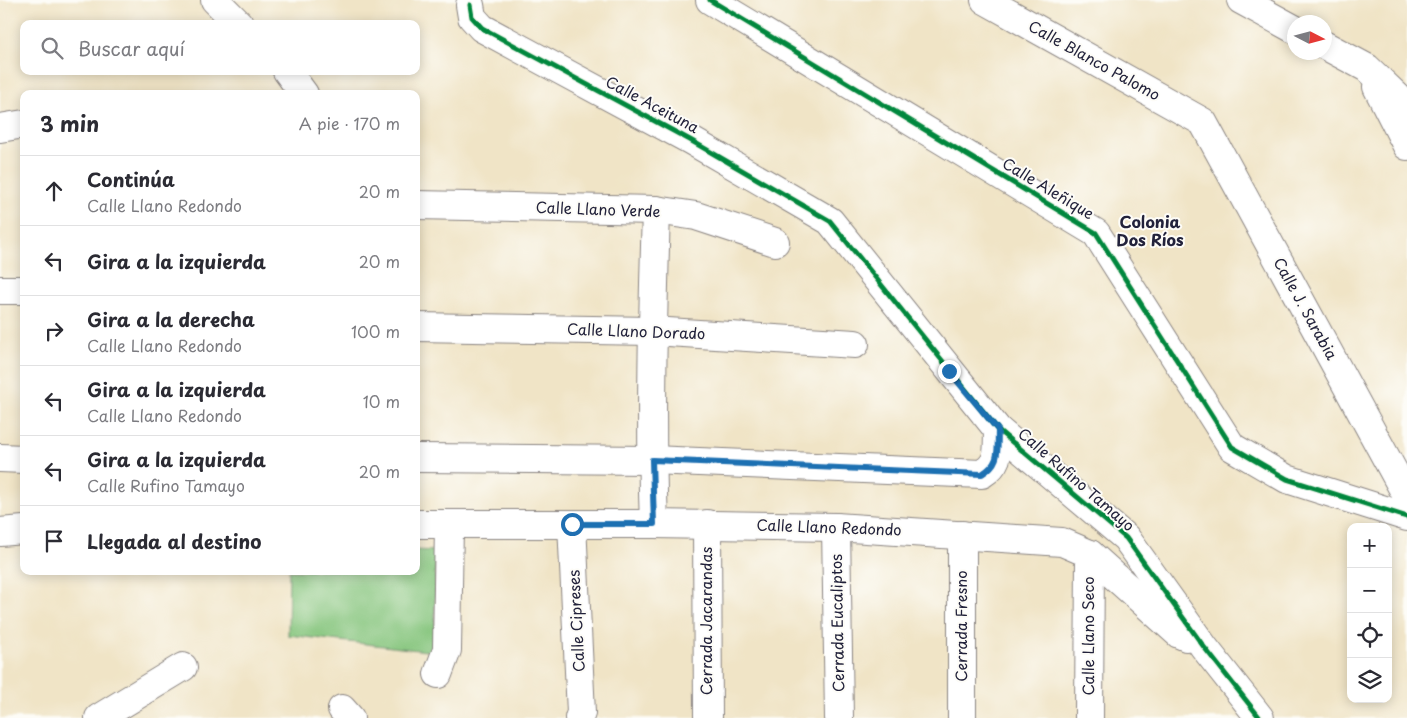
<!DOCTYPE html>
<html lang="es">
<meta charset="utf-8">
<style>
:root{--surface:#fff;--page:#f7f7f7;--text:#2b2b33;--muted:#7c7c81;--line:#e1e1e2}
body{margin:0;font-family:"Playpen Sans",sans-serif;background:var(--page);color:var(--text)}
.controls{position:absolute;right:15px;bottom:15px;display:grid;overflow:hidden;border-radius:10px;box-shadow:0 2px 12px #0003}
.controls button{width:45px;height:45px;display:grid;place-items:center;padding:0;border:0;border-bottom:1px solid var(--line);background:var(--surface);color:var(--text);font:25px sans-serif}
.compass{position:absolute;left:1287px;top:15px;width:45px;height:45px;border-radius:50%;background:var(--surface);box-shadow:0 2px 12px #0003;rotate:96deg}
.stop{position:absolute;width:15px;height:15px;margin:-11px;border:4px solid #1f6fb2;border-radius:50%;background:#fff}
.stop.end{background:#1f6fb2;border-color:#fff;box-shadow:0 1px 5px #0008}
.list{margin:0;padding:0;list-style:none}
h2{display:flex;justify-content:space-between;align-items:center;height:65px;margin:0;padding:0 20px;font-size:21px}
h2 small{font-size:16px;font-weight:400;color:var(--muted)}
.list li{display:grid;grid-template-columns:32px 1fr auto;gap:15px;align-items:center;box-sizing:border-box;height:70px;padding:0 20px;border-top:1px solid var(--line)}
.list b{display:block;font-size:19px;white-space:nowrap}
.list p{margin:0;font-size:16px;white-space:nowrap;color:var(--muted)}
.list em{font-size:16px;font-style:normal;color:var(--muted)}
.icon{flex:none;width:28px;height:28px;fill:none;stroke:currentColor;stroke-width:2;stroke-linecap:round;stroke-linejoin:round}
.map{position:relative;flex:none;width:1407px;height:718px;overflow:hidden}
.search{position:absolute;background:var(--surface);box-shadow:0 2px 12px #0003;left:20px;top:20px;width:400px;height:55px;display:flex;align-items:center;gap:12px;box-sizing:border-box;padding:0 18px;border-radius:10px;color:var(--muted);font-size:19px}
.panel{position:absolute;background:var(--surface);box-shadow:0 2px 12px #0003;left:20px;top:90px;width:400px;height:485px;border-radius:10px}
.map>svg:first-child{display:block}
.green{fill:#85c57d;stroke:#54745c}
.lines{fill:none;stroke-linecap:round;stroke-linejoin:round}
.minor-casing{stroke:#898380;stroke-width:30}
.minor{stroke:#fff;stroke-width:28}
.cycleway-casing{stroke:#fdfcf7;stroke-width:8}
.cycleway{stroke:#00873e;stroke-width:5}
.route{stroke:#1f6fb2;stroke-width:6}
.labels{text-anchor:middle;stroke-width:4;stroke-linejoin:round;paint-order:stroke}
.street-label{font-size:15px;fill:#22223b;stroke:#fdfcf7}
.neighbourhood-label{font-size:16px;font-weight:bold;fill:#22223b;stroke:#fdfcf7}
</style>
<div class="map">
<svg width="1407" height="718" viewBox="0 0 1407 718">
<rect width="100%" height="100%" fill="#fdfcf7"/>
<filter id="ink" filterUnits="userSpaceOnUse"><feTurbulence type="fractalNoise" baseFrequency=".02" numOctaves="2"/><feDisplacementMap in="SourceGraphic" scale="10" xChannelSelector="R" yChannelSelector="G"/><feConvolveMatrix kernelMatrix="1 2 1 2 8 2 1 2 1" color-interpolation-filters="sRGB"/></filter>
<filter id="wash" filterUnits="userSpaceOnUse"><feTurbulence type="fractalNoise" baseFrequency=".0096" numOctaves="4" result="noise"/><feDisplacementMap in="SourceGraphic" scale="20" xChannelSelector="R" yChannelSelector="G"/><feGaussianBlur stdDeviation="1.12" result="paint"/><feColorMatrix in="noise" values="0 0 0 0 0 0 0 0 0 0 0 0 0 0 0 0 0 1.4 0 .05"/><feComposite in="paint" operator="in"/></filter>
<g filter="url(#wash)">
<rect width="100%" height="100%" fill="#f0e4c6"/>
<!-- green -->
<polygon class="green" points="416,550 435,551 435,652 288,635 289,571 416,571"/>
</g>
<g filter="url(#ink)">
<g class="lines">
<defs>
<g id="minor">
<polyline points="215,0 239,24"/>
<polyline points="710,0 1096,233 1232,447 1287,479 1407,517"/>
<polyline points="985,0 1203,122 1407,496"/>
<polyline points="1241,0 1294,29"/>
<polyline points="470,5 472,17 482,28 690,140 830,221 998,430 1126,538 1204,647 1260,718"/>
<polyline points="1324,45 1367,68 1407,106"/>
<polyline points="287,71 304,94"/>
<polyline points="1377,87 1407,146"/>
<polyline points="0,128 24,124"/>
<polyline points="416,205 656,210 696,216 775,242"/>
<polyline points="0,290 24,290"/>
<polyline points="416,327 652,331 855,344"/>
<polyline points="0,458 24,459"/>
<path d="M416 458 652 460 982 474C1001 462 997 451 998 430"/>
<polyline points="416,524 654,524 836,527 1062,542 1090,554 1179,634 1186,637"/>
<polyline points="572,524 581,713 579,718"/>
<path d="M654 524C650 419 653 315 656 210"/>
<polyline points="707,524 708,718"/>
<polyline points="836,527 839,718"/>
<polyline points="0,532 24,530"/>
<polyline points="438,674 447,650 449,524"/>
<polyline points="342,709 350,718"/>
<polyline points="99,718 183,667"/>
<polyline points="962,718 962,535"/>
<polyline points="1089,718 1090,554"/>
</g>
</defs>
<!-- minor casing -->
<use href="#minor" class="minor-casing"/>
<!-- minor -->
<use href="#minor" class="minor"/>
<defs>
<g id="cycleway">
<polyline points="710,0 1096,233 1232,447 1287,479 1407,517"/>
<polyline points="470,5 472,17 482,28 690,140 830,221 998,430 1126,538 1204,647 1260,718"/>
</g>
</defs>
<!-- cycleway casing -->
<use href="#cycleway" class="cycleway-casing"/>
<!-- cycleway -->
<use href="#cycleway" class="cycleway"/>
</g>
</g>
<g class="lines" filter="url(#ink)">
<!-- route -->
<path class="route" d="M572 524H654L652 460 982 474C1001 462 997 451 998 430L949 371"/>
</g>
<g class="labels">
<!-- street labels -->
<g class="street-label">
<text transform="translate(1094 61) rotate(29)" y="5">Calle Blanco Palomo</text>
<text transform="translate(652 105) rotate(28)" y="5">Calle Aceituna</text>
<text transform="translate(1048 189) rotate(31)" y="5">Calle Aleñique</text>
<text transform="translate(598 210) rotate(2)" y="5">Calle Llano Verde</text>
<text transform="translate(1305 309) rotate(61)" y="5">Calle J. Sarabia</text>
<text transform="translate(636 332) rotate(2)" y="5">Calle Llano Dorado</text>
<text transform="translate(1076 480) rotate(41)" y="5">Calle Rufino Tamayo</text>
<text transform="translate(829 528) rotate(2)" y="5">Calle Llano Redondo</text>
<text transform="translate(577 621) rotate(-93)" y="5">Calle Cipreses</text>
<text transform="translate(707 621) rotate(-90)" y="5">Cerrada Jacarandas</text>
<text transform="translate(838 623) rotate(-91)" y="5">Cerrada Eucaliptos</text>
<text transform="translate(962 626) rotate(-90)" y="5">Cerrada Fresno</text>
<text transform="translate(1089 636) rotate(-90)" y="5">Calle Llano Seco</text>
</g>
<!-- neighbourhood labels -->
<g class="neighbourhood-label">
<text x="1150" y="228">Colonia<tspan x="1150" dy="18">Dos Ríos</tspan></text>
</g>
</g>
</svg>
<div class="controls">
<button>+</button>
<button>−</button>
<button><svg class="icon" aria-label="locate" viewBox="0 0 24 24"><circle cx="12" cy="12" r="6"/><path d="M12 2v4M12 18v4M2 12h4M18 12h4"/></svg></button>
<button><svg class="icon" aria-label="layers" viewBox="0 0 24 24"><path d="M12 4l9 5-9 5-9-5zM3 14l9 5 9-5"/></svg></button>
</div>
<svg class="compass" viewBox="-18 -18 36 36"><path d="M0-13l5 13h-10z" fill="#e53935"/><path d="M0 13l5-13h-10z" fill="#7c7c81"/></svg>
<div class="stop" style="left:572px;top:524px"></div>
<div class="stop end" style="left:949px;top:371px"></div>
<div class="search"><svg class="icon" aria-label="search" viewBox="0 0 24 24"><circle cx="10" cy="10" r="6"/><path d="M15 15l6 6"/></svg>Buscar aquí</div>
<section class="panel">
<h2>3 min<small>A pie · 170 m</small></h2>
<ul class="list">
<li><svg class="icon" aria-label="ahead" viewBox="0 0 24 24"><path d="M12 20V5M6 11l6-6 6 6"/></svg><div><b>Continúa</b><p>Calle Llano Redondo</p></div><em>20 m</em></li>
<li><svg class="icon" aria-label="left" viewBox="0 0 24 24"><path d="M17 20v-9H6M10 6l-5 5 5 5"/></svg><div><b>Gira a la izquierda</b></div><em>20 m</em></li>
<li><svg class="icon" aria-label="right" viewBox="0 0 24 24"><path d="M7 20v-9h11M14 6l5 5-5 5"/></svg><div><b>Gira a la derecha</b><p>Calle Llano Redondo</p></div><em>100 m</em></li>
<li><svg class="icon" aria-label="left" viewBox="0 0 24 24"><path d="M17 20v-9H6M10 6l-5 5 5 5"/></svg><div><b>Gira a la izquierda</b><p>Calle Llano Redondo</p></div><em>10 m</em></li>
<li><svg class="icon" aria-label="left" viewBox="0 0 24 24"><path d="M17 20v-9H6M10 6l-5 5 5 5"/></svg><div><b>Gira a la izquierda</b><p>Calle Rufino Tamayo</p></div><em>20 m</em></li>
<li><svg class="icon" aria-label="arrive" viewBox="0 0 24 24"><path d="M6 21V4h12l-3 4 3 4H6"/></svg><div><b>Llegada al destino</b></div></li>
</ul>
</section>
</div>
